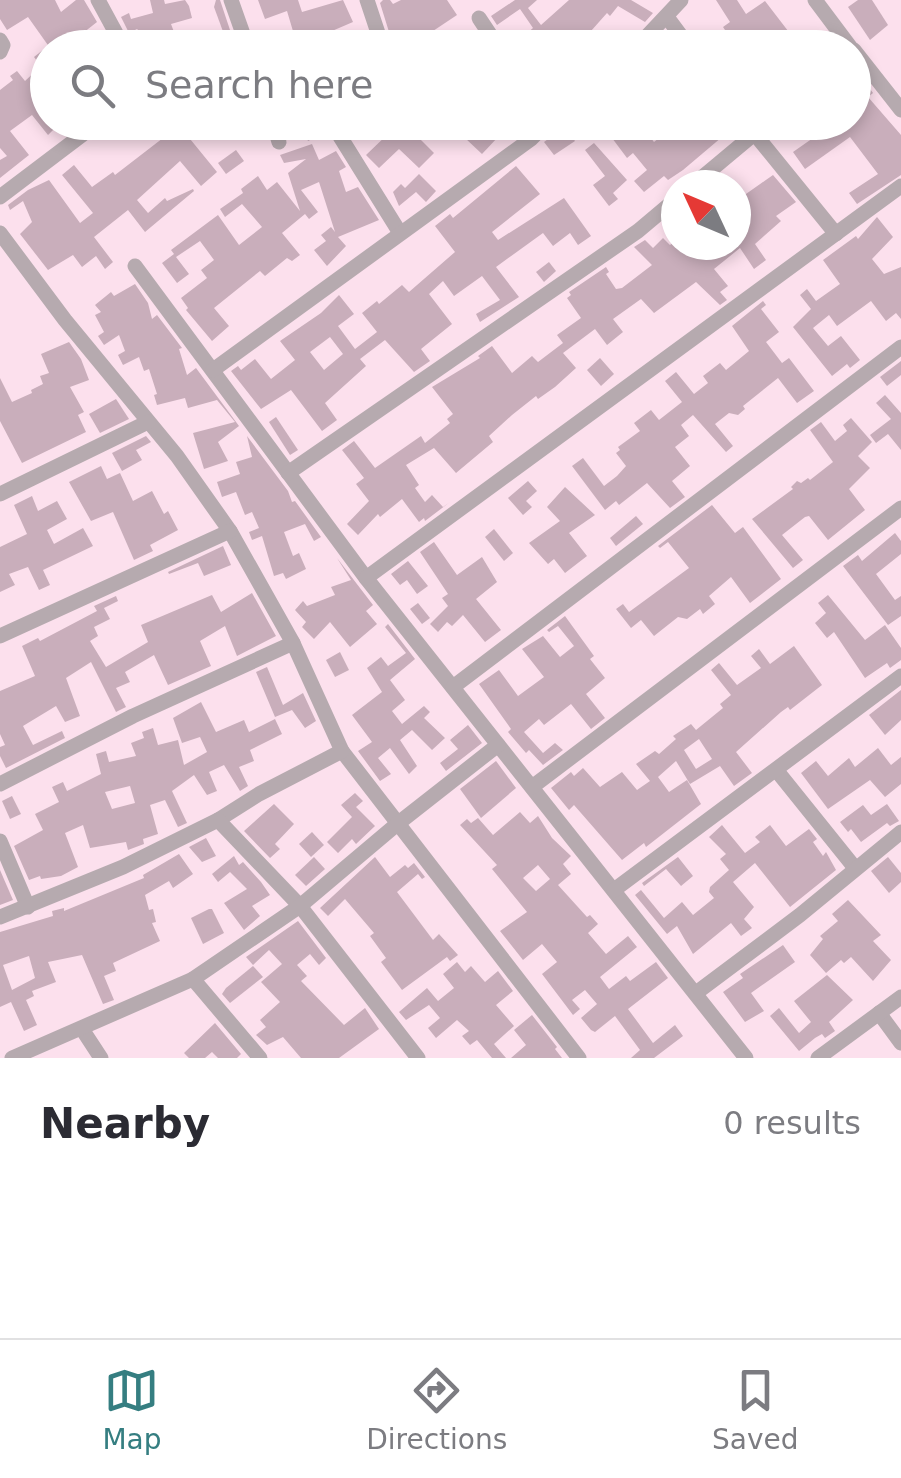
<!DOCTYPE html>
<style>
:root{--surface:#fff;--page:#f7f7f7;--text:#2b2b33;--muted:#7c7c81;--line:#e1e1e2;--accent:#357e81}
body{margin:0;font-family:"DejaVu Sans",sans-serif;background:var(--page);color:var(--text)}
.compass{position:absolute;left:661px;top:170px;width:90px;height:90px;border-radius:50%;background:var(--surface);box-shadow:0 5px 15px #0003;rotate:314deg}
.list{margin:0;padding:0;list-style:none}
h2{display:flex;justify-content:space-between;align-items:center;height:130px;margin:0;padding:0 40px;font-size:42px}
h2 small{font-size:32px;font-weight:400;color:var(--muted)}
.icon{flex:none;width:55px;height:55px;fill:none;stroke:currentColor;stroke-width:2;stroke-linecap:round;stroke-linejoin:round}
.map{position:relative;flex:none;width:901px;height:1058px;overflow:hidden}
.search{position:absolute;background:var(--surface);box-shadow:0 5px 15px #0003;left:30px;right:30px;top:30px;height:110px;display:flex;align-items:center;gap:25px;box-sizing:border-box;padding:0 35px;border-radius:55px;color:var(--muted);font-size:38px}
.sheet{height:280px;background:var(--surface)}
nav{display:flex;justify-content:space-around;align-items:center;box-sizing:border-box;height:140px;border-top:2px solid var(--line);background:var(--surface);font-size:28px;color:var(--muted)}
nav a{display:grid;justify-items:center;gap:5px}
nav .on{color:var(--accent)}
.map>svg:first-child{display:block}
.building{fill:#c9aebb;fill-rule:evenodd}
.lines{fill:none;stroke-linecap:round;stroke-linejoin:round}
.minor{stroke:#b6aaaf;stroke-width:15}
</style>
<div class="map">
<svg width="901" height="1058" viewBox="0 0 901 1058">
<rect width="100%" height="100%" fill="#fce0ed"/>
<!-- building -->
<g class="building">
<polygon points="0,0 55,0 61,12 76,0 84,0 97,22 83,33 94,48 50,48 28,17 7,30 0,19"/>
<polygon points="150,0 164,0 165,4 185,0 189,6 192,18 171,24 174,32 168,34 171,48 144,48 140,32 137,29 129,33 121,17 129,13 131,19 153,13"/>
<polygon points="216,0 220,0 236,48 230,48 225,37 214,7"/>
<polygon points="258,0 298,0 302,12 343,0 353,22 332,31 337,48 298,48 287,11 265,19"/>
<polygon points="383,0 390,0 393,4 401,0 447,0 457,15 433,31 402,48 394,48 380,3"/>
<polygon points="515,0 537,0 528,8 541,25 569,0 631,0 653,13 645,22 618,6 610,16 607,13 591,31 608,48 510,48 533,28 520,9 497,25 491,16"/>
<polygon points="716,0 737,0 746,14 765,1 795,40 785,48 737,48 723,27 730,22"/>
<polygon points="858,0 872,0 888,25 870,40 848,7"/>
<polygon points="475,32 480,40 469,48 451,48"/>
<polygon points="48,46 48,122 61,122 48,135 32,115 10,131 29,155 0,178 0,160 7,156 0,148 0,90 13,80 10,76 17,71 25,81 41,66 34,57"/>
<polygon points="859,74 873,93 868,97 901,135 901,175 857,204 849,193 878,174 850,137 805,169 793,152 833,124 837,130 847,122 854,122 854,78"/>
<polygon points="150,122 213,122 186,134 217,172 201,186 180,161 137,200 148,213 165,198 167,201 193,189 194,191 145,232 128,210 94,237 113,262 105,269 96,256 82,267 73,255 48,270 20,234 32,222 23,201 10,210 8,205 28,190 49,180 80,223 93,213 62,175 74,165 92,187 113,172 115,175 163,138"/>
<polygon points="319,122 324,133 308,141 303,130"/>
<polygon points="380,122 434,122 418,137 434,153 419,168 399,149 379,168 366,155 390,132"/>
<polygon points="448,122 485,122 499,136 482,154"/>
<polygon points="559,122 581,122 568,131 575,141 554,155 544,142 555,134"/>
<polygon points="600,122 652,122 643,128 654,142 679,122 734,122 735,126 683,170 668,180 664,176 644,192 634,181 647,170 633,153 627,158"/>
<polygon points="594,143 627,180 613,193 618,199 609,206 593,185 605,176 585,150"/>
<polygon points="312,144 319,160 336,151 346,167 339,171 346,192 358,187 379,220 338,237 346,246 327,266 314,250 326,241 321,235 331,227 335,232 319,182 301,190 318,212 309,219 305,214 282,233 300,255 292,261 287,258 265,276 260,271 214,308 229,326 212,341 186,310 188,308 181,298 207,278 201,270 214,260 200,241 176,257 189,274 177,283 162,263 174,254 171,250 218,215 239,245 262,227 242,204 225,217 220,209 243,193 241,189 258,176 267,190 277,182 300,211 288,173 306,159 284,163 280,155"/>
<polygon points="236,150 244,161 226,174 218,163"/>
<path d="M516 166 540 194 492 232 498 240 564 198 591 236 578 245 570 233 553 246 543 233 496 267 519 297 480 322 476 314 500 300 482 276 454 296 443 281 429 294 452 324 421 349 430 361 414 372 385 340 360 359 366 366 325 403 337 420 322 431 291 390 261 409 231 371 238 366 241 370 255 359 271 379 295 360 280 341 321 313 339 295 354 314 338 326 355 349 377 332 362 313 377 301 379 304 402 285 409 292 455 252 435 226 450 214 453 218ZM330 337 343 354 324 370 310 352Z"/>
<polygon points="419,174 436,191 426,202 416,192 399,206 393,192 401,184 405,188"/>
<polygon points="773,175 796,202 776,216 781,221 755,244 766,260 754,269 740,248 714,269 728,286 720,292 727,300 720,305 696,282 654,313 641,299 613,319 623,332 607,345 595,329 563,353 576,368 555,387 538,399 536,396 512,415 489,436 493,442 456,473 434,448 406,465 419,485 415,488 425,502 432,495 443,507 450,502 425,521 424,518 419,522 402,499 380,517 378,514 358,535 347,524 369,501 356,484 364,478 342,450 354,441 375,468 421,436 425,443 450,423 447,419 453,414 432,387 480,358 478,356 492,346 512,373 532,356 538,362 563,343 557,335 581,318 567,298 571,295 569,292 606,267 609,272 606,274 616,289 622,288 652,265 634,247 645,240 653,248 663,238 670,245 676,240 676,245 736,245 736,227 748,217 736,201"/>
<polygon points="877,217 893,237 872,259 884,274 901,267 901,319 896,313 886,321 871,301 837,326 829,315 813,328 828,346 841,336 860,360 850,368 847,364 832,376 793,327 811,309 800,295 807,289 816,301 840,284 823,260 856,236 858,239"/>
<polygon points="549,262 556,271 544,282 536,272"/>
<polygon points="135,284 148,303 152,319 157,315 182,348 179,349 187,375 196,368 239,426 218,442 228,461 204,469 193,433 235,422 217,400 188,408 185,398 157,405 154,395 157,394 149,369 144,371 139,357 123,365 118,355 125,351 119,335 104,345 98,336 104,332 95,315 101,312 95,305 111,292 114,296"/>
<polygon points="763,301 766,305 761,309 779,332 766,342 782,363 789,358 814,391 797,403 778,378 743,406 745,409 738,415 729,413 715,424 733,446 726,452 693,415 681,425 689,436 675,447 690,466 672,481 685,497 670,508 647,483 619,505 616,501 605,510 572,466 583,458 604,486 617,476 626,466 616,453 620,450 618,447 640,431 634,423 651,410 659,420 682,402 665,381 676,372 694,394 708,383 703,376 720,363 726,370 749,351 732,326"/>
<polygon points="69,342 81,359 89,380 70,387 84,412 78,415 86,432 22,463 0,421 0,378 12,402 32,393 31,390 43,384 40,376 49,373 41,354"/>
<polygon points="600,358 614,374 601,386 587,370"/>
<polygon points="901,361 901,375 887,386 880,377"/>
<polygon points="885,395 901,413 901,450 888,434 876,443 870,435 891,419 876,403"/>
<polygon points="116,399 129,419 100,433 89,414"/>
<polygon points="276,417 298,450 290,455 269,422"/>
<polygon points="851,418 872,442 858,456 870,468 849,489 865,510 828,540 809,516 805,517 782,535 803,560 793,568 752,519 793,489 791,487 797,481 801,483 808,478 810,480 833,462 810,430 821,422 835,441 847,431 843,425"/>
<polygon points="146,436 151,442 136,450 142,460 122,471 112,453"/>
<polygon points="247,436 288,491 292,502 295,501 321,537 314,541 305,524 284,532 293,556 299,553 306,569 286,579 283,573 274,576 262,536 252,540 249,532 259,528 252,512 245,515 236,492 222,497 217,482 240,474 236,462 252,457"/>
<polygon points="101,466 107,479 120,473 133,501 152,491 164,514 168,511 178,530 150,545 153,551 134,560 113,512 91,521 69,482"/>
<polygon points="528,481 537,491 526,501 532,507 523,515 508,498"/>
<polygon points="565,487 595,515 569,533 587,556 565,573 554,559 548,564 529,543 560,521 547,507"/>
<polygon points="32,496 38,511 57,501 67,519 47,530 54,544 83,528 93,546 43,570 50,585 39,590 28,567 9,574 15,585 0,592 0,547 27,534 14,505"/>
<polygon points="712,505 735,533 743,527 781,579 750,603 731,577 709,596 715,604 703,614 700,609 687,619 678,617 654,636 641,620 631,628 616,609 623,604 629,612 689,568 668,542 660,548 658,546"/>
<polygon points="636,516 643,524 616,546 610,538"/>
<polygon points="494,529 513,553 504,561 485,537"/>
<polygon points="895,533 901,541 901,554 876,574 895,600 901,596 901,616 888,625 843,566 858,555 862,561"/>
<polygon points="434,542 457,575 482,557 497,582 476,599 501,630 485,642 463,615 452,626 447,622 438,632 430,624 448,606 442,598 448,594 420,552"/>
<polygon points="223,546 231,565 204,576 198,563 169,574 168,572"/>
<polygon points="337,558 373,605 366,611 377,624 350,647 330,622 314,639 302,627 306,622 295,610 303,601 307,606 335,595 331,587 351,580"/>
<polygon points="408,561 428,586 417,594 407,580 400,585 391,574"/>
<polygon points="252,593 276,636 237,656 225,626 200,641 211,666 168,685 154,655 125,672 130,682 116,688 126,707 116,712 91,662 66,678 80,716 65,722 56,706 23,726 33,745 62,731 65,738 6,768 0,756 0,747 5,745 0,734 0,691 35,676 22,646 38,638 40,641 97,611 94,606 116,596 118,601 104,608 110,619 94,627 98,636 90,641 106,667 148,642 141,625 212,595 221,612"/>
<polygon points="828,595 865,640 885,625 901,648 901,660 890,668 887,663 865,678 834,632 827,638 815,623 826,613 818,603"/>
<polygon points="418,603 430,618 422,624 410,609"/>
<polygon points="565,616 594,656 590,659 605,678 586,694 605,718 591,729 571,704 544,725 539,719 524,732 543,753 555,743 563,750 543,765 529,750 526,753 508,732 511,729 479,684 499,670 518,696 544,677 522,649 543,636 560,657 574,646 558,626 549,632 547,630"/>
<polygon points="388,624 415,659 390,680 405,700 392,711 402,724 424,706 430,712 424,718 445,738 432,750 412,730 400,740 417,766 409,774 390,748 378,758 391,774 380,781 358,751 372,742 352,715 382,692 367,668 381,657 388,666 406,653 385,627"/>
<path d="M794 646 822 685 790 710 788 707 781 712 736 752 752 773 734 786 720 766 690 784 676 761 658 777 669 792 687 780 701 804 646 847 644 843 622 860 574 805 569 810 551 788 571 772 574 776 583 768 600 787 622 772 637 790 650 781 636 764 655 751 659 754 676 739 673 736 691 724 696 730 723 708 720 704 731 695 711 670 719 663 737 685 761 668 751 656 759 649 770 664ZM699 739 712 759 696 769 684 750Z"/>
<polygon points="340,652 349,670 335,677 326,660"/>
<polygon points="267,667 283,705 303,693 316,721 305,728 292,710 275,717 256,672"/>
<polygon points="901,690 901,720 885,735 869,715"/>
<path d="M201 702 216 732 244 720 249 732 275 719 282 734 250 750 254 761 239 767 248 786 240 791 224 765 209 772 217 791 207 795 194 775 172 791 187 823 178 827 165 800 150 805 158 834 143 839 144 844 128 850 126 842 90 848 83 825 65 833 78 867 61 876 41 879 40 876 29 880 14 846 43 830 35 814 59 802 52 787 63 782 67 791 101 774 96 754 106 751 109 762 136 756 131 743 144 738 142 732 153 728 158 745 178 740 184 765 207 752 200 737 182 743 173 718ZM130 786 135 803 112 809 105 792Z"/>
<polygon points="468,725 482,743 446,771 440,763 458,749 450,740"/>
<polygon points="878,748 891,765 901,757 901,784 885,797 870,780 828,809 801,773 816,761 828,776 849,758 855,767"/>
<polygon points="496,761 516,788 481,818 460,789"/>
<polygon points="355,793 363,801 356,807 375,826 356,844 352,839 338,853 327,842 352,817 341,805"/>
<polygon points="12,796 21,814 10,819 2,801"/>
<polygon points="274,804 294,824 275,844 280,849 270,858 244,831"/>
<polygon points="887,804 899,821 890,826 887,823 861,842 851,829 848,832 840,822 863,805 871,815"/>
<path d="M520 812 530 823 538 816 552 838 571 856 563 864 571 874 558 885 587 917 590 915 598 924 588 933 606 954 628 936 637 947 600 977 609 989 626 976 630 981 656 962 668 978 628 1009 653 1043 675 1025 683 1036 654 1058H631L640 1050 615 1016 595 1032 591 1030 581 1018 597 1004 585 990 572 1000 580 1009 573 1015 542 974 557 962 542 944 523 960 500 931 527 912 492 869 497 865 460 825 467 819 471 823 478 818 493 835ZM538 865 550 879 536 891 523 878Z"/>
<polygon points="722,825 745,853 760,842 755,837 770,825 786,846 809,829 817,839 813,842 823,856 826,852 836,870 790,907 755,863 733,882 754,907 744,919 752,928 741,936 731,923 693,954 677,926 667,934 635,895 641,890 664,918 682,902 693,915 714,898 709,892 710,887 729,870 720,859 726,854 709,837"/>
<polygon points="312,832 324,845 311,857 299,844"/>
<polygon points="206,838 216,856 202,862 189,847"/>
<path d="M179 854 193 874 173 888 169 881 145 895 149 910 153 909 156 922 152 923 160 941 113 963 116 971 104 976 114 1000 103 1004 82 955 48 962 56 982 32 991 34 996 26 1000 37 1025 24 1031 11 1002 0 1007V932L53 916 52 911 64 908V911L144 878 143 875ZM29 956 35 978 12 990 3 965Z"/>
<polygon points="234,856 239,865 243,862 261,882 270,895 252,906 260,916 244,930 224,903 247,889 230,872 218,882 212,874"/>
<polygon points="314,857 325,869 306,886 295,875"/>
<polygon points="375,857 390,877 405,865 408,868 414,863 425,877 422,879 418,874 397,892 433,940 439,934 458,955 450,961 447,957 402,990 381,962 386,958 370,936 374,933 345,899 328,916 320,908"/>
<polygon points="678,857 693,876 681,886 666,869 644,886 642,883"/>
<polygon points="888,857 901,873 901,882 889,893 871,871"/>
<polygon points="0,870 13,900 0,905"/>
<polygon points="848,900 881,935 873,941 891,960 873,981 851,957 844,963 841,960 826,973 810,955 823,939 820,936 838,921 832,914"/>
<polygon points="209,909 212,909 224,933 203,944 191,918"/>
<polygon points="298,921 326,958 319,965 310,954 297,965 307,976 301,981 344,1025 365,1008 379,1029 339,1058 301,1058 283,1037 267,1045 256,1035 266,1027 260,1020 280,1002 261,982 282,964 269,950 253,965 246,957"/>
<polygon points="783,945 795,962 751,993 764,1011 745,1022 723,992 743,978 740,974"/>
<polygon points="457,962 465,972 471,966 485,982 498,971 513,991 496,1005 514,1026 494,1044 506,1058 492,1058 477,1040 470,1045 462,1036 469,1031 457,1020 436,1038 428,1028 440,1018 429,1005 406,1020 399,1012 427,988 438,1001 454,988 443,974"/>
<polygon points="253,966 263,977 230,1003 222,994 226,988"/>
<polygon points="827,975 853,1000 829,1022 835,1031 825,1038 822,1034 815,1038 799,1051 770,1016 779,1008 799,1033 811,1022 794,1001"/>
<polygon points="532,1015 557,1047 555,1049 562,1058 511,1058 526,1045 514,1030"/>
<polygon points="215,1023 241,1054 237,1058 218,1058 212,1052 205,1058 189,1058 184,1053"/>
</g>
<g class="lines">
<!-- minor -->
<g class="minor">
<polyline points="98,0 124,48"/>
<polyline points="231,0 248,48"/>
<polyline points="367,0 383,48"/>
<polyline points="815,0 851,48"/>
<polyline points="667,17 690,48"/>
<polyline points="479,18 499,48"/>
<polyline points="0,40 3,45 0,52"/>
<polyline points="636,48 681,0"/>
<polyline points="854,50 901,110"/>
<polyline points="273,122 279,142"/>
<polyline points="331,122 400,233"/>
<polyline points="745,122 836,234"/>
<polyline points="693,185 754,134"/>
<polyline points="0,197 99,122"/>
<polyline points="0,233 65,320 177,456 230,531 293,643"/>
<polyline points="135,266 366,578 746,1058"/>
<polyline points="213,370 531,139 548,122"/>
<polyline points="288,473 638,231 676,199"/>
<polyline points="0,494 148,422"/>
<polyline points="366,578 901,186"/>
<polyline points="0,636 230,531"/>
<polyline points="453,687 901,347"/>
<polyline points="777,771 855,868"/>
<polyline points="0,784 133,716 293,643 342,751 579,1058"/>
<polyline points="532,787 901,508"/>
<polyline points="218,820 259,794 342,751"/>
<polyline points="0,841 28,907"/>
<polyline points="614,890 901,676"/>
<polyline points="0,917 123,867 218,820 300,906 418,1058"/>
<polyline points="696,993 800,915 901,832"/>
<polyline points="879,1013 901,1043"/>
<polyline points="82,1029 101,1058"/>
<polyline points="12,1058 193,979"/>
<polyline points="260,1058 193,979 300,906 396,825 498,745"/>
<polyline points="818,1058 901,997"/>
</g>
</g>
</svg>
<svg class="compass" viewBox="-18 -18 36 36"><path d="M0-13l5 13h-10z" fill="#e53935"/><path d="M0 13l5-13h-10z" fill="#7c7c81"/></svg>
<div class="search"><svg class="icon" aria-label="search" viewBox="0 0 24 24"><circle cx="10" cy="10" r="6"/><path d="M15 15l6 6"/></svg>Search here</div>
</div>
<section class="sheet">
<h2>Nearby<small>0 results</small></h2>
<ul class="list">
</ul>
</section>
<nav>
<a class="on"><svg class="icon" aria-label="map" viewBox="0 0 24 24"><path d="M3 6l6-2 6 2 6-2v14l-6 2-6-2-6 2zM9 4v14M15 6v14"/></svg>Map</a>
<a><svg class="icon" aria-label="directions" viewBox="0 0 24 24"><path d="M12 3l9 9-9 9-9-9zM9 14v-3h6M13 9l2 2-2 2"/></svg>Directions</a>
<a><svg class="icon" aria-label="saved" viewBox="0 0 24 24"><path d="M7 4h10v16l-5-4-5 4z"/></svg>Saved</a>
</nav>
